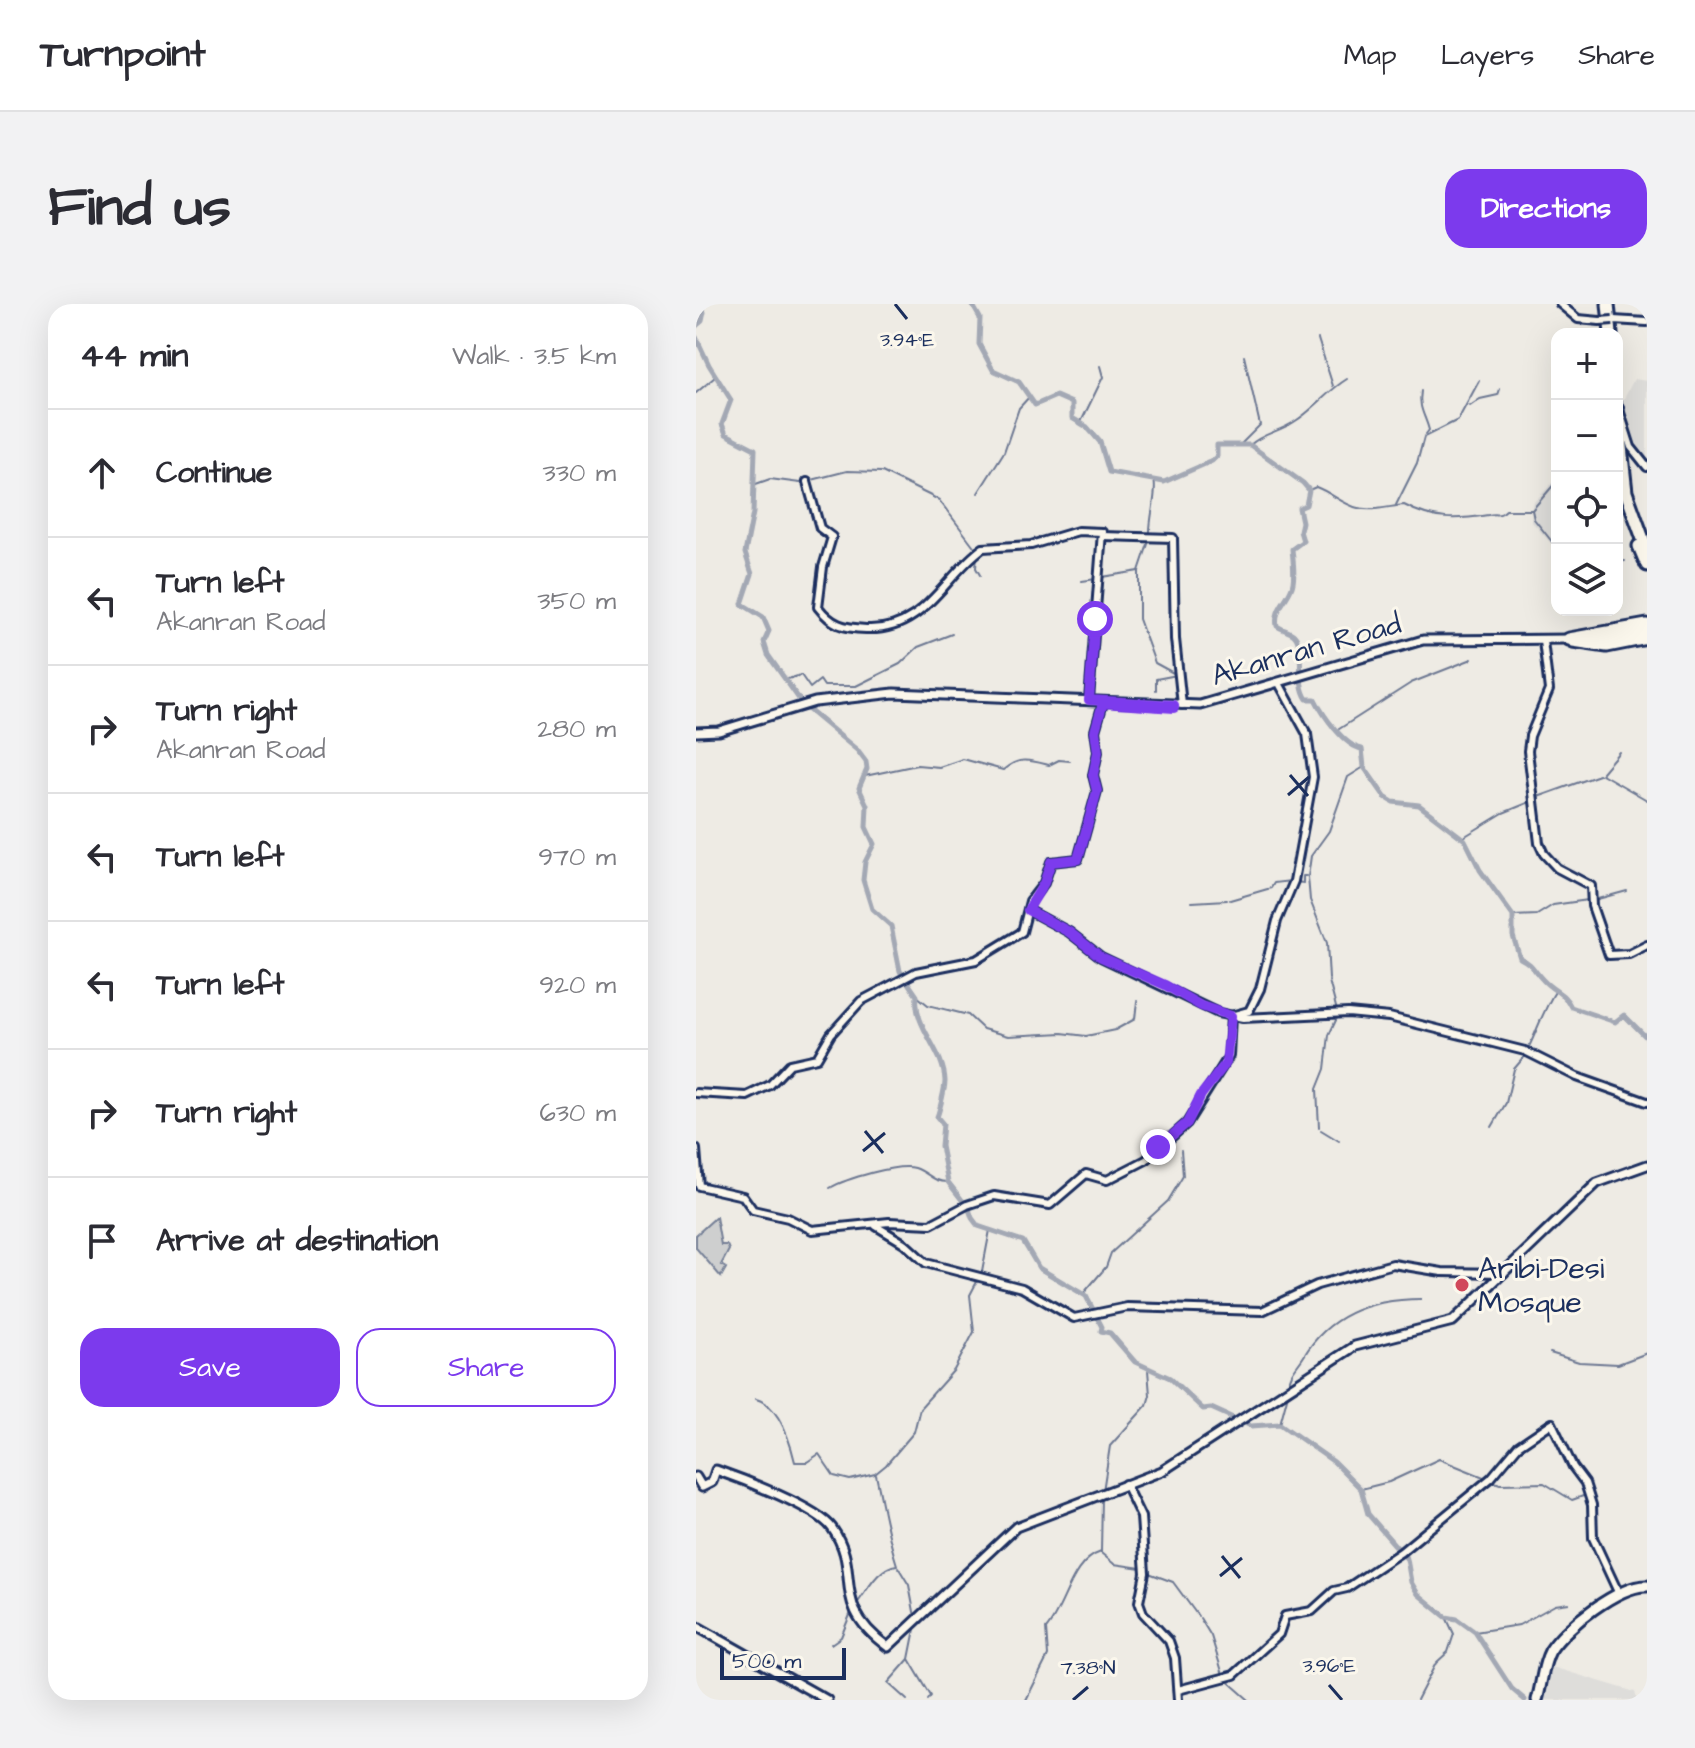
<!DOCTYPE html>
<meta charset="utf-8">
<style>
:root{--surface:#fff;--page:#f2f2f3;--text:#2b2b33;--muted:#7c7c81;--line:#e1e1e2;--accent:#7c3aed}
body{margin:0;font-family:"Architects Daughter",sans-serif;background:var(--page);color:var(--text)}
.controls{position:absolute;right:24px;top:24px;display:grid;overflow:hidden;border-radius:16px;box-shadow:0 8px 32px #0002}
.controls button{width:72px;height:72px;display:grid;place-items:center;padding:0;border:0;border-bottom:2px solid var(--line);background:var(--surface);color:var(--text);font:40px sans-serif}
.scale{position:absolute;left:24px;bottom:20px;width:126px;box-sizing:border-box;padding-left:8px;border:4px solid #1b2f5e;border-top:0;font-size:22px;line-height:28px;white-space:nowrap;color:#1b2f5e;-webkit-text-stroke:6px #fbf7ec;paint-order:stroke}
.stop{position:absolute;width:24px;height:24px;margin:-18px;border:6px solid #7c3aed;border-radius:50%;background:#fff}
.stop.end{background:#7c3aed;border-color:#fff;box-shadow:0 2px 8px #0008}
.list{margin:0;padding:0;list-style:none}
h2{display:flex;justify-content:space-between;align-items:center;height:104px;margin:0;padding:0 32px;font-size:34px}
h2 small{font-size:26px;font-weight:400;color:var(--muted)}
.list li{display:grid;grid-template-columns:52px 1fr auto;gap:24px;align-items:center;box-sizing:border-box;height:128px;padding:0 32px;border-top:2px solid var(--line)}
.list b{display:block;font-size:30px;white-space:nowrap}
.list p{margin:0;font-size:26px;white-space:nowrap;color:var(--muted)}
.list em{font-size:26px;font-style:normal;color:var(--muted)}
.actions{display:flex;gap:16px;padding:24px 32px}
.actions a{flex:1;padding:18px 0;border:2px solid var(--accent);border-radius:24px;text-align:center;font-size:28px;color:var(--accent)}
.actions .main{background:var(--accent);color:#fff}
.icon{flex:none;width:44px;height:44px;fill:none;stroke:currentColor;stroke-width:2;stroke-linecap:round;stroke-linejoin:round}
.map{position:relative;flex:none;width:951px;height:1396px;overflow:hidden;border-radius:24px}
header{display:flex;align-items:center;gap:48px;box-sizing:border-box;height:112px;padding:0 40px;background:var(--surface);border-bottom:2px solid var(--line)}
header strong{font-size:38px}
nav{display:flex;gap:44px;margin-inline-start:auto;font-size:28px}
.intro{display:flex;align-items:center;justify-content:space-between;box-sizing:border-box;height:192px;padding:0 48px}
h1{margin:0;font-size:56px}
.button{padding:20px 36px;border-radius:24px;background:var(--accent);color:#fff;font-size:28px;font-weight:700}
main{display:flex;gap:48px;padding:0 48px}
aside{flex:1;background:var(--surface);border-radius:24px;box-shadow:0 8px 32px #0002}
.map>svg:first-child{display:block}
.built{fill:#deddda}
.green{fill:#cecfcf;stroke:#747f96;stroke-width:2}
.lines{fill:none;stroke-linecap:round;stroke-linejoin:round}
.stream{stroke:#6d7892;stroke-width:2}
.river{stroke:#a3a8b4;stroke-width:5}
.tertiary-casing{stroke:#1b2f5e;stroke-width:12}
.secondary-casing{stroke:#1b2f5e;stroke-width:13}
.primary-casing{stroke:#1b2f5e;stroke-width:15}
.motorway-casing{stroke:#1b2f5e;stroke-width:17}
.tertiary{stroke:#fbf7ec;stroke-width:6}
.secondary{stroke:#fbf7ec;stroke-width:7}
.primary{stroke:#fbf7ec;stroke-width:9}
.motorway{stroke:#fbf7ec;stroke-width:11}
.tertiary-bridge-casing{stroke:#1b2f5e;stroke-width:12;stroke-linecap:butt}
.tertiary-bridge{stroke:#fbf7ec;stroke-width:6}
.route{stroke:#7c3aed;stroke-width:10}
.ticks{fill:none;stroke:#1b2f5e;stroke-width:3}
.poi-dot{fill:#d1495b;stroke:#fbf7ec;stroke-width:3}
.labels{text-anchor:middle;stroke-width:6;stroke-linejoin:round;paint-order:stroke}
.street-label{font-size:30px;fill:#1b2f5e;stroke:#fbf7ec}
.poi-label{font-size:30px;fill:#1b2f5e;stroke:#fbf7ec;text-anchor:start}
.ticks-label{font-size:20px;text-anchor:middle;fill:#1b2f5e;stroke:#fbf7ec;stroke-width:6;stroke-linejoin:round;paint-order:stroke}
</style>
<header>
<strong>Turnpoint</strong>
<nav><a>Map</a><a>Layers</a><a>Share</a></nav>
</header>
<div class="intro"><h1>Find us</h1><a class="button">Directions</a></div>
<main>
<aside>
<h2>44 min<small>Walk · 3.5 km</small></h2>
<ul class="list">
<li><svg class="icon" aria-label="ahead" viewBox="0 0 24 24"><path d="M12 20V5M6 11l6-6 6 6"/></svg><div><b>Continue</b></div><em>330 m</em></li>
<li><svg class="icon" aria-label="left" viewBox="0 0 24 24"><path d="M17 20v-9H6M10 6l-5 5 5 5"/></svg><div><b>Turn left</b><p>Akanran Road</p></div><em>350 m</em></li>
<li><svg class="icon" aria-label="right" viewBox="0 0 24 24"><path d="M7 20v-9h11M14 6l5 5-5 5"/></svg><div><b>Turn right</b><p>Akanran Road</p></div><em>280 m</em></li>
<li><svg class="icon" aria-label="left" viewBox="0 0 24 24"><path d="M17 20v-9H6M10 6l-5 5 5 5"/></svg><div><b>Turn left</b></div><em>970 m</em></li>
<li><svg class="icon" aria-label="left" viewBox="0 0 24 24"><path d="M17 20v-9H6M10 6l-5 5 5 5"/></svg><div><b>Turn left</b></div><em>920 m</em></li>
<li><svg class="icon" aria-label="right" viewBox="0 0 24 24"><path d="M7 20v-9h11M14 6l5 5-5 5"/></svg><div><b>Turn right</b></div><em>630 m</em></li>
<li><svg class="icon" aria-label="arrive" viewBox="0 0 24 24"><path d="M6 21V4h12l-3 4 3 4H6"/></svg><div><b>Arrive at destination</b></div></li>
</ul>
<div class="actions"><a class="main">Save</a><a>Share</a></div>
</aside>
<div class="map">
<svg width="951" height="1396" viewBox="0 0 951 1396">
<rect width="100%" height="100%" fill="#eeebe4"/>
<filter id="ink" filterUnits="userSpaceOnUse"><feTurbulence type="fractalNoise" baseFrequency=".0125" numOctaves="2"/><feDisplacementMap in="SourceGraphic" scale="16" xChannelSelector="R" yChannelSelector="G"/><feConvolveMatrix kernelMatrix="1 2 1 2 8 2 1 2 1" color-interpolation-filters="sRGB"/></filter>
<g filter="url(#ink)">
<!-- built -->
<g class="built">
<polygon points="938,75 951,77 951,162 933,140 927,97"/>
<polygon points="861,174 861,246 835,217 836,200"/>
<polygon points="853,1362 939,1388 941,1396 845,1396"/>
</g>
<!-- green -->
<polygon class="green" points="20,913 25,941 31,941 33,946 25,961 30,964 25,973 0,944 0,931"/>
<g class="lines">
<!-- stream -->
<g class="stream">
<polyline points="0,5 5,2"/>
<polyline points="622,35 637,82"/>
<path d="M725 87C722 104 729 111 733 126L730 130"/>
<polyline points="0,89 19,73"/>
<polyline points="774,102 784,95 802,91 804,85"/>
<polyline points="384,120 407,73 404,62"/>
<path d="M554 141C567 129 583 128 598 118 617 107 631 87 651 75"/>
<polyline points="543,142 564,121 548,52"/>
<polyline points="57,181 74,175 104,179 151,167 186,168 243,196 280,245"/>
<path d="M613 186 620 183C634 188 648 201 662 204 676 208 695 202 708 201 738 217 760 216 792 211 801 209 803 213 810 206H836L861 177"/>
<polyline points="282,189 308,148 323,104 334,92"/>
<polyline points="700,201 721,159 728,133 762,116 783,77"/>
<polyline points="836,206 838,215 861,244"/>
<path d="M454 230C453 215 462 187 458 177"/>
<polyline points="453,237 443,267 443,315 459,359 481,371 460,375 460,386"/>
<polyline points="281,251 280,264 284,271"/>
<polyline points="921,258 929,257"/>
<polyline points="406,273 443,267"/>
<polyline points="386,277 400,275"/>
<polyline points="92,375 105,371 114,384 124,376 128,382 160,382 204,360 222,343 256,330"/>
<polyline points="640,427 715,379 776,355"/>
<polyline points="906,468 923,448"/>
<path d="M169 472 221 461 243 463 267 455 307 466C323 452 334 456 353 461L363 456 374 457"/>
<polyline points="839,494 906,470 951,496"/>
<polyline points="766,534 807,509 834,498"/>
<polyline points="600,578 607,579 607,572 610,572"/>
<polyline points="534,596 575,584 578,579 595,577"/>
<polyline points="898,596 931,587"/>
<polyline points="496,598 531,596"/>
<polyline points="817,612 841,611 857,601 892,596"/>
<polyline points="633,675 631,639 614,596 612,573 615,552 633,527 652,473 668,463"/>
<polyline points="633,677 641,707"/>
<polyline points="221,692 232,701 272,711 287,725 312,732 366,729 390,732 419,726 439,715 441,697"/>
<path d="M832 745C842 725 847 706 860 686"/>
<polyline points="623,823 621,785 629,765 633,731 641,714"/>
<polyline points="796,823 810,799 818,765 830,751"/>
<polyline points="625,826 643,837"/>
<path d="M134 884C149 875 202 859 219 864 232 868 236 878 252 878"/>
<polyline points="387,990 410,963 415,949 472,897 487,872 485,846"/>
<polyline points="854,1049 883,1058 922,1060 951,1049"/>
<path d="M593 1080C594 1068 602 1062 608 1052 633 1010 677 995 725 995"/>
<path d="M60 1095C83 1101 94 1137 99 1158H111L123 1150 138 1172 154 1176 179 1170 190 1161 218 1128 224 1104 258 1066 278 1028 274 991 286 968 294 926"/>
<polyline points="584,1120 592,1090"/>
<polyline points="796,1177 804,1180 848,1179 876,1196 890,1191"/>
<polyline points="665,1185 693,1178 743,1155 790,1174"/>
<polyline points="407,1187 414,1142 451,1101 454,1091 452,1066"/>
<polyline points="406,1193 405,1249 418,1260 445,1264"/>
<polyline points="202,1263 213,1281 219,1313"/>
<polyline points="450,1268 477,1278 502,1312"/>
<path d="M160 1301C171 1287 182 1263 201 1261 191 1230 187 1202 180 1171"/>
<polyline points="504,1314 515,1332 528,1374 553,1396"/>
<polyline points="779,1328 823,1321 859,1301 873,1299"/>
<polyline points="135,1340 145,1333 156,1306"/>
<polyline points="213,1355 235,1392 232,1396"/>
<polyline points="211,1396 192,1379 213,1355 220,1320"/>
<path d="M330 1396 352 1352 350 1325C370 1302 374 1258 405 1248"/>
<polyline points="721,1396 740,1359 752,1348 758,1330 750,1313"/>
</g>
<!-- river -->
<g class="river">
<path d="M276 0 284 14 283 40 297 66 323 78 339 101 360 92 376 99V114L391 123 404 138 413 168 468 178 516 157 521 152V141H554L607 179 613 186 610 201 603 204 606 218 604 227 607 237 596 245C597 256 600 276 595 285 589 299 578 306 581 322 585 325 595 328 598 331 610 343 599 378 611 395H619C627 411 648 442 666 445L668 463 689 493 697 498 723 501 769 536 784 566 817 612V632L824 654C838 661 837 666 847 676 858 688 868 688 875 703L919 718 928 711 951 734"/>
<polyline points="0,22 6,17 8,8 3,0"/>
<path d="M0 33 13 61 35 96 26 120 30 130 59 145 57 209 49 249 56 270 46 300 67 313 73 327 68 338 72 351 108 402 161 446 170 458 171 465 163 484 171 501 170 523 178 540 169 558 167 576 176 605 195 622 204 667 221 692C217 723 248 746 249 777 249 784 244 805 241 813L247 820 245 842 252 878 273 905 276 914 282 922 327 937 343 964 390 992 406 1023 405 1027 414 1029 439 1058 474 1074 507 1105 515 1104 555 1122 584 1120 638 1158 665 1185 672 1210 711 1255 715 1278 722 1290 750 1313 761 1315 779 1328 816 1385 829 1396"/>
</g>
<defs>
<g id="tertiary">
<polyline points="864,0 882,15 904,17"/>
<polyline points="917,16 951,18"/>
<polyline points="921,99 935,143 951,163"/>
<path d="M111 178 124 224 136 233 127 263 122 303C136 321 147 324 170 325 228 328 247 273 287 244L335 241 382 227 406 228 393 396"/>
<polyline points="406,232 477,234 479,335 486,401"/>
<polyline points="847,337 853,386 834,432 832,447 843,539 848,550 861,564 895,582 896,602 913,651 933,650 951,641"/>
<polyline points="332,606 373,628 405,653 522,709 547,714 652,709 693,713 829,747 881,773 951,798"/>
<polyline points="0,789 51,792 74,781 94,760 121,754 135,730 165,697 220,668 280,656 326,628 334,597 348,579 355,558 382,555 401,487 397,471 402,448 399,427 407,399"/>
<polyline points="0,845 3,882 47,892 57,906 92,914 116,926 193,918 235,920 271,901 298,892 354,901 390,870 411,876 450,856 491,819 533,752 535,712 553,707 564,685 581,617 598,577 617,473 611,430 584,381"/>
<polyline points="182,919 180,922 208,939 230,959 326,984 378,1014 431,1003 566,1007 621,981 697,960 746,968 808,969"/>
<polyline points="429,1180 445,1213 449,1269 443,1298 447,1309 473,1337 479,1354 482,1396"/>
<polyline points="482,1386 538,1371 583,1330 589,1312 616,1307 638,1287 651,1284 705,1248 795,1174 822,1142 856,1119 877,1163 889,1179 896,1201 897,1234 922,1288"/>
</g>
<g id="secondary">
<polyline points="898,336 951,328"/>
<polyline points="0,428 23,427 119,398 198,389 504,401 727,336 875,335"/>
<path d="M0 1173 6 1183 16 1178 20 1166C46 1175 122 1204 136 1224 168 1269 131 1299 192 1343L320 1223 466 1167 659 1042 757 1017 901 879 951 861"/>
<polyline points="0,1322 131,1396"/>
</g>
<path id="primary" d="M841 1396C846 1380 846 1362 854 1347 869 1323 923 1281 951 1282"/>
<g id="motorway">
<polyline points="912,0 915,30"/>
<polyline points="921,106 930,188 951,246"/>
<polyline points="943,242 951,261"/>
<polyline points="873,335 951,321"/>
<polyline points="877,337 911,342 951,334"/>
</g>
</defs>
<!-- tertiary casing -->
<use href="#tertiary" class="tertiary-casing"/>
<!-- secondary casing -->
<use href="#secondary" class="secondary-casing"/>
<!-- primary casing -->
<use href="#primary" class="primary-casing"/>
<!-- motorway casing -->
<use href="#motorway" class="motorway-casing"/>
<!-- tertiary -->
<use href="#tertiary" class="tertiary"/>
<!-- secondary -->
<use href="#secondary" class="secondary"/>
<!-- primary -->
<use href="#primary" class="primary"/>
<!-- motorway -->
<use href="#motorway" class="motorway"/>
<defs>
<polyline id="tertiary-bridge" points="904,17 917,16"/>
</defs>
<!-- tertiary-bridge casing -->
<use href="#tertiary-bridge" class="tertiary-bridge-casing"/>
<!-- tertiary-bridge -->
<use href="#tertiary-bridge" class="tertiary-bridge"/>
</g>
</g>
<g class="lines" filter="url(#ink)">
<!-- route -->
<polyline class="route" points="399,315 393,396 478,401 478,404 407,399 399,427 402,448 397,471 401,487 382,555 355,558 348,579 332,606 373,628 405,653 469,681 505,702 535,712 530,759 505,791 491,819 462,843"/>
</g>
<!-- ticks -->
<path class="ticks" d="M199 0 211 15M594 471 612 492M592 491 613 473M169 827 187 849M167 847 189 829M526 1252 544 1274M524 1272 546 1254M633 1381 646 1396M377 1396 392 1383"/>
<!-- markers -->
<circle class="poi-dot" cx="766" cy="981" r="8"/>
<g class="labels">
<!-- street labels -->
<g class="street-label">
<text transform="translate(610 345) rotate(-16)" y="10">Akanran Road</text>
</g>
<!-- poi labels -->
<g class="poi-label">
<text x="782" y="974">Aribi-Desi<tspan x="782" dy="34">Mosque</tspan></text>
</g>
</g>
<g class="ticks-label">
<text x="211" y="42">3.94°E</text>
<text x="633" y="1368">3.96°E</text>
<text x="392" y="1370">7.38°N</text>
</g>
</svg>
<div class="controls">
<button>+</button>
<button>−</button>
<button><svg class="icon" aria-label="locate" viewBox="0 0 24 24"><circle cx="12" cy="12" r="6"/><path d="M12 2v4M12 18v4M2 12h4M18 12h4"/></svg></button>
<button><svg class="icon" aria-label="layers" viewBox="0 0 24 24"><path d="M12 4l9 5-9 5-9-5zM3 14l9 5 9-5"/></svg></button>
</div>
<div class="scale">500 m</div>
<div class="stop" style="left:399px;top:315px"></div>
<div class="stop end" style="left:462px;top:843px"></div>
</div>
</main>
